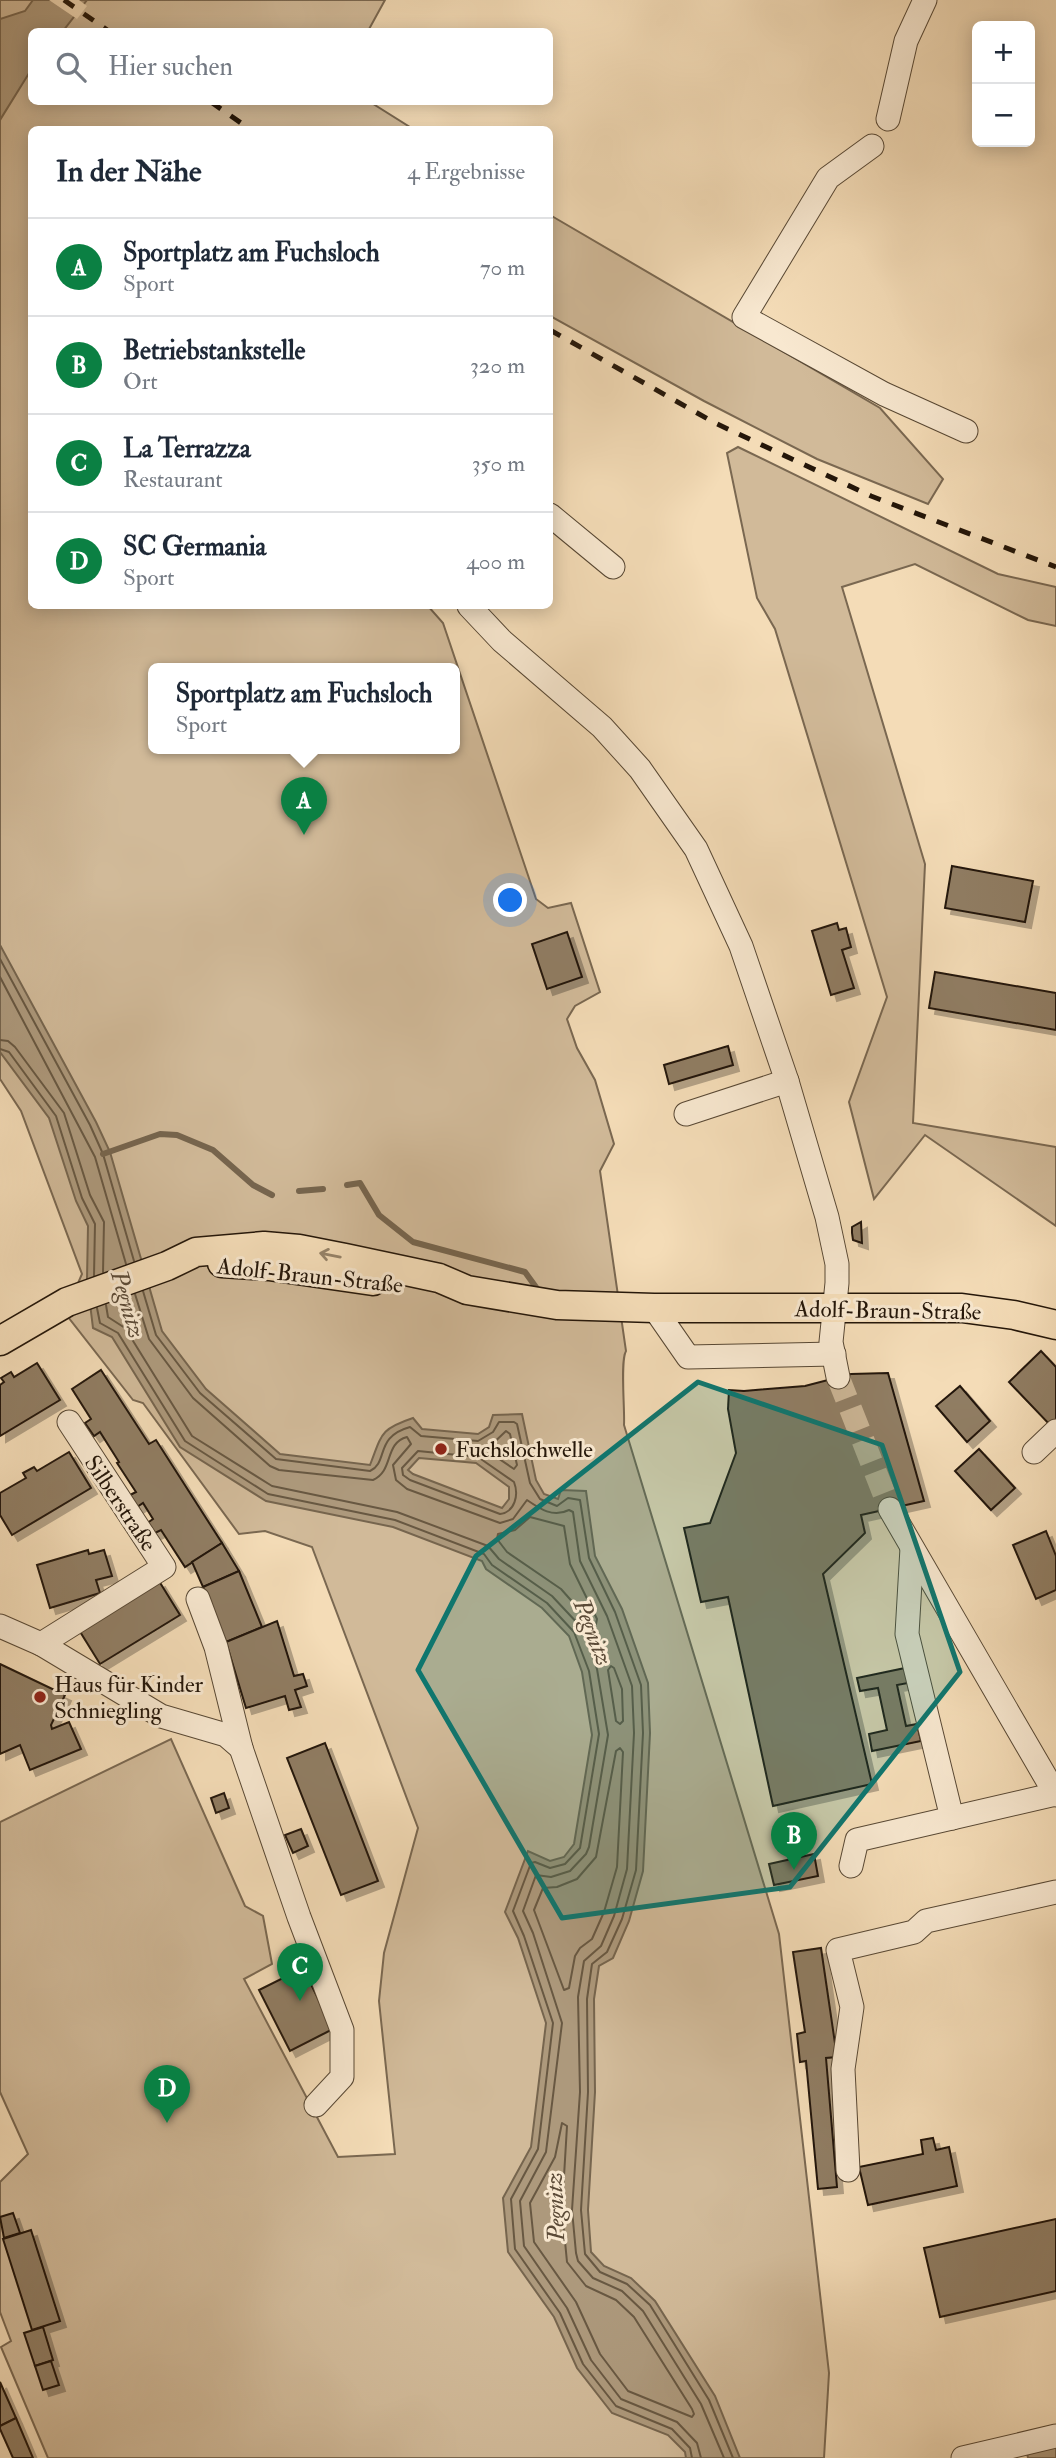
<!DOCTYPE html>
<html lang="de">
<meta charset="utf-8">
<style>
:root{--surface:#fff;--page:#f6f6f7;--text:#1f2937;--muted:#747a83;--line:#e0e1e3;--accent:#0b8043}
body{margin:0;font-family:"IM FELL Double Pica",serif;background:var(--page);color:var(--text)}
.controls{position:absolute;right:21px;top:21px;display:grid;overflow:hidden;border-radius:10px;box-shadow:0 4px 18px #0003}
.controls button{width:63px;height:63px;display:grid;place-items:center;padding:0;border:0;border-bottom:2px solid var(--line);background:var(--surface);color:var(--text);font:35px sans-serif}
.you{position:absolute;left:511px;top:901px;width:24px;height:24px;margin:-18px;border:5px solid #fff;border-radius:50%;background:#1a73e8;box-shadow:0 0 0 10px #1a73e833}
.badge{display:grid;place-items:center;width:46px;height:46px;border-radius:50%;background:var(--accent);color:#fff;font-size:23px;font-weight:700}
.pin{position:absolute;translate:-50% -58px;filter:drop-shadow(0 2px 4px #0008)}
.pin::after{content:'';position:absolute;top:37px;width:24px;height:21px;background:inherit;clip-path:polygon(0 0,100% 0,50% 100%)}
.popup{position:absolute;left:148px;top:663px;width:312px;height:91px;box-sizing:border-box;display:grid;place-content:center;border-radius:10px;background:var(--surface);filter:drop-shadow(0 2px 5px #0005);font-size:23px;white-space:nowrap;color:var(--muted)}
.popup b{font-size:26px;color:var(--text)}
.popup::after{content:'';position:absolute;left:50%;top:100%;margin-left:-14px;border:14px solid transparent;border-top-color:var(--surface)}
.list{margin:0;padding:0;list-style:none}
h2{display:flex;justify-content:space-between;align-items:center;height:91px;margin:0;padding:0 28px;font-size:30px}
h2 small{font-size:23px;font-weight:400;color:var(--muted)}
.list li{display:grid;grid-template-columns:46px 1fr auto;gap:21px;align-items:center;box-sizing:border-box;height:98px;padding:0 28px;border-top:2px solid var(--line)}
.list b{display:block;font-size:26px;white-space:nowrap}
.list p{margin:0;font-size:23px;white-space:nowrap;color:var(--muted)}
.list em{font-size:23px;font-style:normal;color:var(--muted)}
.icon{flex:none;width:38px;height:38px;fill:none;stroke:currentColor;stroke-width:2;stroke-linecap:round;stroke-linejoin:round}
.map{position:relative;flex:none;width:1056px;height:2458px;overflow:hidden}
.search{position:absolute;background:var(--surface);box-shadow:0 4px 18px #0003;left:28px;top:28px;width:525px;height:77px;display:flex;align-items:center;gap:18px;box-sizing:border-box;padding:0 24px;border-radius:10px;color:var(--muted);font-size:26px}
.panel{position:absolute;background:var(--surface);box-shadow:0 4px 18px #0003;left:28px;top:126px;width:525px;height:483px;border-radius:10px}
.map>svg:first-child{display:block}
.green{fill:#d1ba99;stroke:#7a6851;stroke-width:2;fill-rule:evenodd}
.water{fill:#ad997c;stroke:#76654e;stroke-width:2;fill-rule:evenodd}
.pier{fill:#f4dcb7}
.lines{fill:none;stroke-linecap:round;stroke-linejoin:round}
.shore{stroke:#685842;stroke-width:2}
.stream{stroke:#76654e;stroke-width:6}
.building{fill:#907d63;stroke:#241609;stroke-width:2;filter:url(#shadow)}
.minor-tunnel{stroke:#cab494;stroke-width:23;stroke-dasharray:23 11;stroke-linecap:butt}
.minor-casing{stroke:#584834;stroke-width:25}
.major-casing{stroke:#241609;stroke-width:31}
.minor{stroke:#f8e8d0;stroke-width:23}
.major{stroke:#f4dcb7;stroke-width:28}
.rail{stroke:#241609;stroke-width:5;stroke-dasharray:12 12;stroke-linecap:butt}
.oneway{stroke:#968369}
.marked{fill:#0f766e;fill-opacity:0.2;stroke:#0f766e;stroke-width:5;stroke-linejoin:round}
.poi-dot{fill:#8f2418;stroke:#f8e8d0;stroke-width:2.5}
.labels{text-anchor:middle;stroke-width:6;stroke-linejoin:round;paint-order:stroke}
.street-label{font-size:23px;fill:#241609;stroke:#f8e8d0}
.poi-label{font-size:23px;fill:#241609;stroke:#f8e8d0;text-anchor:start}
.water-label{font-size:24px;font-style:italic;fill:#5b4a37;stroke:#f8e8d0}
</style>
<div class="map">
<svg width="1056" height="2458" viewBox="0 0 1056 2458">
<defs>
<filter id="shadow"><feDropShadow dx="6" dy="6" stdDeviation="0" flood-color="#0004"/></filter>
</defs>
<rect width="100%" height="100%" fill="#f4dcb7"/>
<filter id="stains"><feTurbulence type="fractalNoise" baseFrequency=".00286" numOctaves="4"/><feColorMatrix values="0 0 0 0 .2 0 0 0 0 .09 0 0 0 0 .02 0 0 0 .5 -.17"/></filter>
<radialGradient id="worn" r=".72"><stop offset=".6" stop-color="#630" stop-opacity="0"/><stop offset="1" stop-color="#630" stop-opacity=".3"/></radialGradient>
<!-- green -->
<g class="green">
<path d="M0 0H385L368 31 32 32V102H370L413 129 32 130V606H428L443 623 536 899 548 908 571 903 600 992 575 1006 567 1019 577 1048 595 1080 614 1144 600 1171 626 1351C620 1361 625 1409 624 1425L779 1934 829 2373 824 2458H48L1 2347 11 2341 0 2312V2182L28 2154 0 2092V1822L171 1739 245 1906 263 1916 272 1964 244 1979 338 2157 395 2154 379 2001 384 1953 418 1828 312 1547 265 1531 239 1534 143 1403 133 1400 65 1313 82 1274 21 1111 0 1079ZM154 669H454V749H154Z"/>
<polygon points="550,215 880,408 943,479 928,504 817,459 704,401 550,316"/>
<polygon points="738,447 998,574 1056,587 1056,626 1028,620 915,564 842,587 925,864 913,1123 1056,1147 1056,1226 925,1135 874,1199 849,1102 887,997 775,629 757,598 727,453"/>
</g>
<!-- water -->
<g class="water">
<polygon points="33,0 87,0 63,31 32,32 31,70 0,120 0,19 25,11"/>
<path d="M0 945 96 1122 110 1152 162 1331 206 1389 280 1454 370 1465C382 1434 380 1429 413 1418L422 1429 478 1434 489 1427 493 1415 522 1414 536 1480 544 1494 558 1499 561 1490 586 1491 595 1556 622 1609 648 1683 650 1733 643 1871 629 1921 613 1958 599 1966 594 1999 595 2092 588 2210 591 2252 604 2266 631 2278 655 2301 715 2396 740 2458H686L685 2452 668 2435 612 2413 577 2368 554 2317 508 2252 503 2198 531 2147 546 2023 518 1938 505 1912 528 1851 550 1861 564 1857 574 1844 592 1735 582 1672 569 1636 542 1608 486 1569 482 1561 393 1527 266 1501 180 1447 112 1337 93 1328 87 1279 88 1226 76 1201 49 1118 0 1052ZM419 1458 476 1463 509 1487V1499L502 1508 413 1474 408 1470Z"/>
<polygon points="1056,2441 1056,2458 1028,2458 1026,2448"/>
</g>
<!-- pier -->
<polygon class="pier" points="49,0 79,0 87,6 77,19"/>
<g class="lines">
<!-- shore -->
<g class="shore">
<polyline points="0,959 90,1125 103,1154 134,1261"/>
<polyline points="0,977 95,1157 126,1264"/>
<polyline points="0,1040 8,1041 15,1047 64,1113 90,1195 104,1222 103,1272"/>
<polyline points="0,1049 9,1052 56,1116 82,1198 95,1224 94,1276"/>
<path d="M143 1291 156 1335 200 1393 276 1459 370 1471C389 1462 374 1437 410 1427L421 1436 478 1441 493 1432 499 1422H514L517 1424 530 1483 540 1499 557 1506 568 1498 580 1500 589 1558 615 1612 641 1685 643 1733 636 1870 622 1919 607 1952 592 1964 587 1999 588 2092 581 2210 585 2254 600 2272 627 2284 650 2305 709 2400 733 2458"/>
<path d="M135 1294 149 1339 193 1398 270 1466 279 1470 373 1480C394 1471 384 1443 407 1437L411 1444 393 1465 396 1480 407 1489 500 1523 513 1519 527 1500C540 1509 553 1518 569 1510L573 1512 580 1561 607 1616 632 1686 634 1733 627 1869 614 1916 601 1946 584 1961 578 1997 580 2092 572 2210 576 2253 578 2261 593 2278 622 2291 643 2311 701 2404 724 2458"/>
<polyline points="106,1305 108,1317 125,1328 192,1436 272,1486 397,1512 488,1546 499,1559 552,1596 581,1627 597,1669 608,1735 589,1847 586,1854 570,1871 551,1877 536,1875 523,1911 533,1933 562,2023 546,2152 520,2201 524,2246 567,2308 591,2360 621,2399 677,2422 697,2443 701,2458"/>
<polyline points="97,1308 100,1323 118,1333 185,1441 268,1494 395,1520 484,1554 492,1565 547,1603 574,1632 589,1671 599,1734 580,1848 565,1864 550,1868 535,1862 531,1863 513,1911 524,1936 553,2023 538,2149 511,2199 515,2249 560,2313 583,2364 616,2406 672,2429 690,2448 692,2458"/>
<polygon points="506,1431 510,1434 517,1465 514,1469 486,1450"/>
<path d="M418 1451 478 1457 514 1482C519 1495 515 1512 500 1514L410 1480 403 1475 402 1468Z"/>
<polygon points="530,1517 564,1526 570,1564 597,1619 596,1624 592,1624 561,1589 507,1552 497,1539 498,1534 515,1530"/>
<polygon points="611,1666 614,1668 622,1689 623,1721 620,1724 616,1721 608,1670"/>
<polygon points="620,1748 623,1752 617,1867 604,1912 592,1939 580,1948 575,1956 569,1988 564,1990 534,1910 543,1888 557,1887 577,1879 596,1857 616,1751"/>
<polygon points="562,2123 567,2126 562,2210 567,2262 586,2286 616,2300 634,2317 692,2409 694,2414 692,2417 628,2391 600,2354 576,2302 534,2242 530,2203 555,2157"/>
</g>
<!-- stream -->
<g class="stream">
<polyline points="103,1154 160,1134 177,1135 213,1150 253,1185 272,1195"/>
<polyline points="347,1185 360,1183 379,1215 413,1242 525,1272 538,1290"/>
<polyline points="299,1191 323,1189"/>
</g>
</g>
<!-- building -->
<g class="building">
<polygon points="952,866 1033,881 1025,922 945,908"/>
<polygon points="837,923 839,930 846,928 851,947 842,950 854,988 831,995 812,931"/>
<polygon points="567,932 582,977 547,989 532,944"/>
<polygon points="935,972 1056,993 1056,1030 929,1008"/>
<polygon points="728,1046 733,1065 669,1084 664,1065"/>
<polygon points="861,1222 862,1243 853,1240 852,1233 852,1227"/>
<polygon points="1041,1351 1056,1367 1056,1420 1050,1425 1009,1382"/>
<polygon points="37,1363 60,1400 0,1436 0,1385 4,1382 1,1378 11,1372 14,1377"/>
<polygon points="101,1370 149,1444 156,1440 222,1543 185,1567 161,1530 153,1534 146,1524 153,1519 143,1503 137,1507 130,1495 136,1492 117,1463 119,1462 100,1432 94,1436 85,1423 91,1419 72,1389"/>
<polygon points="888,1373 924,1501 861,1515 865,1533 823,1574 872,1784 773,1806 728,1597 701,1602 684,1528 710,1523 736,1453 728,1409 729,1390 744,1391 805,1386 851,1374"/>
<polygon points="960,1386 990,1421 967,1442 936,1406"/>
<polygon points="979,1449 1015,1488 991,1510 955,1471"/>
<polygon points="69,1452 91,1488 12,1535 0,1515 0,1493 26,1478 23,1473 34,1467 37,1471"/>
<polygon points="1046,1531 1056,1556 1056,1590 1036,1599 1013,1545"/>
<polygon points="222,1543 239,1571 203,1587 192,1562"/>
<polygon points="88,1550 89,1554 104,1550 112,1576 96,1580 100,1593 50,1608 37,1565"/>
<polygon points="239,1571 262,1627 226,1642 203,1587"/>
<polygon points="159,1581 180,1615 100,1664 79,1630"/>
<polygon points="277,1621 294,1676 303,1674 307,1686 295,1690 301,1707 289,1710 285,1696 246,1708 226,1642"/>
<polygon points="0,1664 65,1695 51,1725 52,1729 69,1722 81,1749 30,1770 20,1745 0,1754"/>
<polygon points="905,1668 908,1683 897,1685 906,1726 917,1724 921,1741 872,1751 869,1734 887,1730 878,1688 860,1691 857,1678"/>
<polygon points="325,1743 378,1881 341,1895 287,1758"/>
<polygon points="224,1793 229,1808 216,1813 211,1798"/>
<polygon points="301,1829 308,1846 293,1853 285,1835"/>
<polygon points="814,1854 818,1876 774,1885 769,1864"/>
<polygon points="821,1948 837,2057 826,2058 837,2187 818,2189 806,2061 800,2062 797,2034 805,2032 793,1952"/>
<polygon points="303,1968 333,2029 290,2051 259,1990"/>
<polygon points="933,2138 936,2150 949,2147 957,2186 868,2205 859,2167 923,2154 921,2140"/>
<polygon points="13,2213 20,2233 4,2238 0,2217"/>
<polygon points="1056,2219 1056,2291 940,2317 924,2248"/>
<polygon points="31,2230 60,2321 32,2330 3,2239"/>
<polygon points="43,2327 53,2360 35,2366 24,2333"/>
<polygon points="51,2361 59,2385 43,2390 35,2366"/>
<polygon points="0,2382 16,2418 0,2426"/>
<polygon points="16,2418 33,2458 13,2458 0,2429 0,2426"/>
</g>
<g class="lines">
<!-- minor-tunnel -->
<polyline class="minor-tunnel" points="838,1377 890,1509"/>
<defs>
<g id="minor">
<polyline points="888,119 906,41 925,0"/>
<polyline points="872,146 828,178 744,317 884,394 966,431"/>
<polyline points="550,515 613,567"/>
<polyline points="469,606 502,641 602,727 640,769 696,849 741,946 787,1081 827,1217 837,1264 837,1283 831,1342 838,1377"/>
<polyline points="686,1114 787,1081"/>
<polyline points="654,1308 688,1357 834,1354"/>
<polyline points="1034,1452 1056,1431"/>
<polyline points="890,1509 1056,1795"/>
<polyline points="912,1548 907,1634 952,1818"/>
<polyline points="198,1599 216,1647 241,1748 299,1917 342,2030 342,2077 316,2105"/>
<polyline points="0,1626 41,1644 161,1716 226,1735 241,1748"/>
<polyline points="41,1644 164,1567 69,1422"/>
<polyline points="851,1866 857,1840 1056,1794"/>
<polyline points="848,2170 843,2069 852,2007 838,1950 914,1932 926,1921 1056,1892"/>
<polyline points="963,2458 1056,2436"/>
</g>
<g id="major">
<polyline points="222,1263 269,1266 373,1281"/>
<polyline points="0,1341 67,1302 167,1266 196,1252 264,1246 299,1249 345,1258 439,1278 467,1290 557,1305 654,1308 962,1308 1014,1315 1056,1325"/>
</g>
</defs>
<!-- minor casing -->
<use href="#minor" class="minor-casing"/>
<!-- major casing -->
<use href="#major" class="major-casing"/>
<!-- minor -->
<use href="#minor" class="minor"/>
<!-- major -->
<use href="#major" class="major"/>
<!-- rail -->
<g class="rail">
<polyline points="64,0 110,32"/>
<polyline points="211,102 251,130"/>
<polyline points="550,330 715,423 871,496 1056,567"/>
</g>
</g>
<!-- one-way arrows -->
<defs><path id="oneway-shaft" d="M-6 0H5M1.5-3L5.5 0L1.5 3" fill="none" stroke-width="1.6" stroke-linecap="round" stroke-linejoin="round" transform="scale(1.75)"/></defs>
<use class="oneway" href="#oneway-shaft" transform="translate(330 1255) rotate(-169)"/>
<!-- marked area -->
<path class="marked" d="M698 1382 882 1445 960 1672 790 1887 562 1918 418 1670 476 1556Z"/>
<!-- markers -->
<g class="poi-dot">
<circle cx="441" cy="1449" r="7"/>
<circle cx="40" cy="1697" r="7"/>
</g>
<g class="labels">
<!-- street labels -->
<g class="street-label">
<text transform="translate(310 1275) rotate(6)" y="8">Adolf-Braun-Straße</text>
<text transform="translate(888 1310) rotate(1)" y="8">Adolf-Braun-Straße</text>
<text transform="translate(121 1503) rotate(56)" y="8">Silberstraße</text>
</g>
<!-- poi labels -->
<g class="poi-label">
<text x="455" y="1457">Fuchslochwelle</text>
<text x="54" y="1692">Haus für Kinder<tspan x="54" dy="26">Schniegling</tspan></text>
</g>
<!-- water labels -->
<g class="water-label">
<text transform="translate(128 1304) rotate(74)" y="8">Pegnitz</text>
<text transform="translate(593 1632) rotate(69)" y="8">Pegnitz</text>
<text transform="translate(555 2207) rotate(-92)" y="8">Pegnitz</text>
</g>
</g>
<rect width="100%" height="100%" filter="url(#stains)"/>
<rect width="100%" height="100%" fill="url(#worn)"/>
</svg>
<div class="controls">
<button>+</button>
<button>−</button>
</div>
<div class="you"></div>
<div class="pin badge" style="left:304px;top:835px">A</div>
<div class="popup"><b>Sportplatz am Fuchsloch</b>Sport</div>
<div class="pin badge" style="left:794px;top:1870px">B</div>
<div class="pin badge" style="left:300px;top:2001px">C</div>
<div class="pin badge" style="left:167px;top:2123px">D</div>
<div class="search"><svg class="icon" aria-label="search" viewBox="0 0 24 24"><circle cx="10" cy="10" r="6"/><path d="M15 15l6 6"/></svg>Hier suchen</div>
<section class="panel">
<h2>In der Nähe<small>4 Ergebnisse</small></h2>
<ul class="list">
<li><span class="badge">A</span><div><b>Sportplatz am Fuchsloch</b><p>Sport</p></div><em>70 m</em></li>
<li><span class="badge">B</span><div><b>Betriebstankstelle</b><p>Ort</p></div><em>320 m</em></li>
<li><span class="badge">C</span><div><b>La Terrazza</b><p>Restaurant</p></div><em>350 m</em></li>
<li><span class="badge">D</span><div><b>SC Germania</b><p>Sport</p></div><em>400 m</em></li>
</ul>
</section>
</div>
